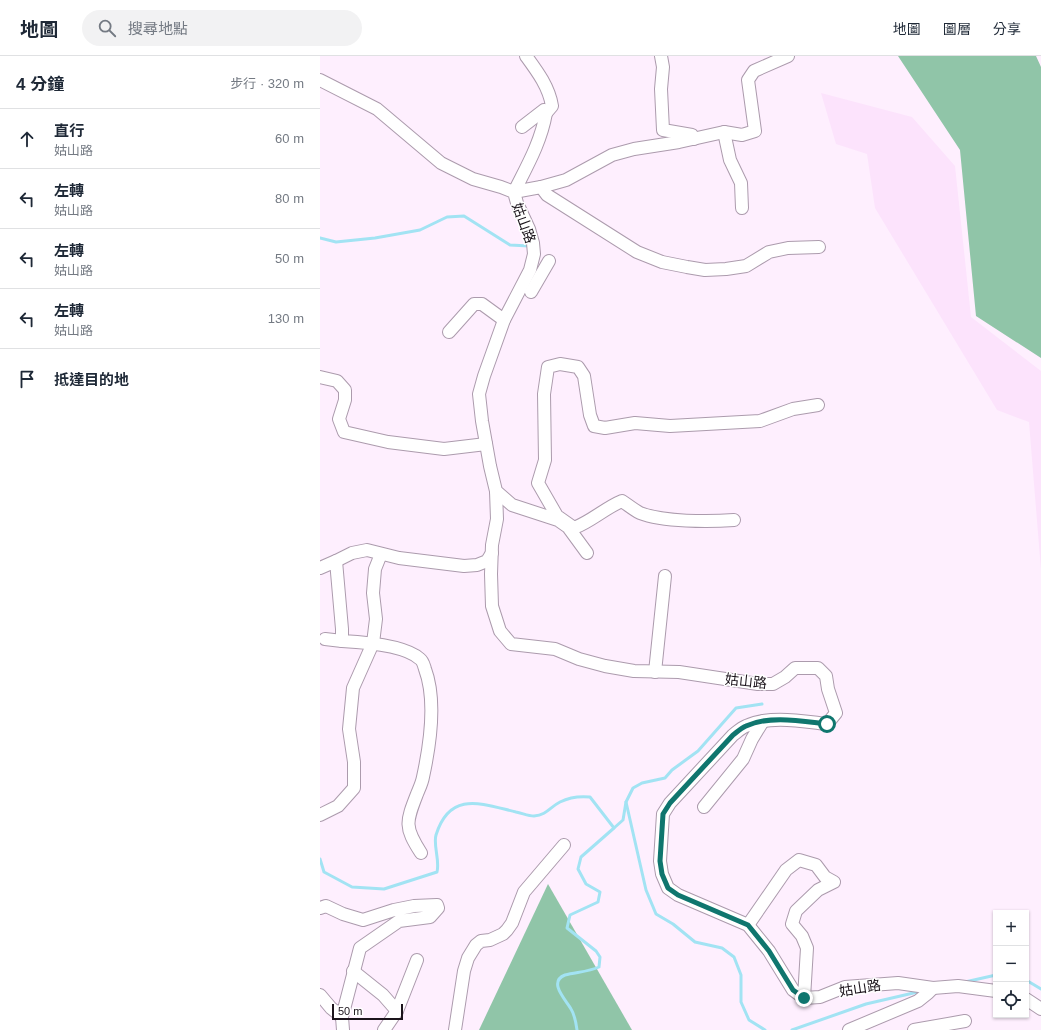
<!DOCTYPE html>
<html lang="zh-TW">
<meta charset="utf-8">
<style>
:root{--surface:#fff;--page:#f2f2f3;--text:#1f2937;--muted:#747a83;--line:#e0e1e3}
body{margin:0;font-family:Helvetica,"Noto Sans TC",sans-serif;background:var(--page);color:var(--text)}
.controls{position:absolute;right:12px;bottom:12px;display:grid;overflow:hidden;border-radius:0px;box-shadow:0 1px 3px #0004}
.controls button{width:36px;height:36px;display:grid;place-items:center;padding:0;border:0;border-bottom:1px solid var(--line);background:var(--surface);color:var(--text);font:20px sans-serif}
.scale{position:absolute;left:12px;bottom:10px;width:71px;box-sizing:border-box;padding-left:4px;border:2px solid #1b141b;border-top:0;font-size:11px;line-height:14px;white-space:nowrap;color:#1b141b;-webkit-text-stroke:3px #fff;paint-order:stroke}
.stop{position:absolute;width:12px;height:12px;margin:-9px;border:3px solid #0f766e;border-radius:50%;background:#fff}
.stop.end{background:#0f766e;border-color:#fff;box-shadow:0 1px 4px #0008}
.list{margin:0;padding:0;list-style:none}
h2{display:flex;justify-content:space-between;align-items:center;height:52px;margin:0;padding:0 16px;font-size:17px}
h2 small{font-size:13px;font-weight:400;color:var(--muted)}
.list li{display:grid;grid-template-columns:26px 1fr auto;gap:12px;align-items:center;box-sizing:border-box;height:60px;padding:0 16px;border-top:1px solid var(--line)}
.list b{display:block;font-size:15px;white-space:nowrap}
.list p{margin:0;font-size:13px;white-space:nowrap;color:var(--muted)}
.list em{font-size:13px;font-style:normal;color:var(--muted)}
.icon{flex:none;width:22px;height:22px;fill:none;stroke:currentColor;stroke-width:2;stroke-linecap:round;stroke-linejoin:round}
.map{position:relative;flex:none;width:721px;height:974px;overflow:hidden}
header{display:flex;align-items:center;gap:24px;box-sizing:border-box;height:56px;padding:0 20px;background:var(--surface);border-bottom:1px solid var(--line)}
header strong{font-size:19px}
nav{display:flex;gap:22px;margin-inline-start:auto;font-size:14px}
.search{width:280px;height:36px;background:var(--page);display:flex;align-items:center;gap:10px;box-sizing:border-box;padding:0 14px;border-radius:22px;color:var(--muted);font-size:15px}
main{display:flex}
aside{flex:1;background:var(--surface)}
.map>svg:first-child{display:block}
.built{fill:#fce3fc}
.forest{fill:#90c5a8}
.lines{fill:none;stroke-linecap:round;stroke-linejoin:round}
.stream{stroke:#a2e3f3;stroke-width:3}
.minor-casing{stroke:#ac9bad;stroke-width:14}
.minor{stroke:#fff;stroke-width:12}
.route{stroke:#0f766e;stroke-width:5}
.labels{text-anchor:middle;stroke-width:3;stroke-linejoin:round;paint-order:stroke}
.street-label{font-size:14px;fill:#1b141b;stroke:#fff}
</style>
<header>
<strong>地圖</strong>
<div class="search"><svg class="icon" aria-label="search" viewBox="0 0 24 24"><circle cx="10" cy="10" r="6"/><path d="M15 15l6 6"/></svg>搜尋地點</div>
<nav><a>地圖</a><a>圖層</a><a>分享</a></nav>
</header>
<main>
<aside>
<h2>4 分鐘<small>步行 · 320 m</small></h2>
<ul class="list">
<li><svg class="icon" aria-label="ahead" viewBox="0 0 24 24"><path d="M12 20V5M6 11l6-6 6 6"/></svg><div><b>直行</b><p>姑山路</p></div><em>60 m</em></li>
<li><svg class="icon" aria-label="left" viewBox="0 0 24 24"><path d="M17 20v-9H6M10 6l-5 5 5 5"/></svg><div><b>左轉</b><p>姑山路</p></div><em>80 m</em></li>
<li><svg class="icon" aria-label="left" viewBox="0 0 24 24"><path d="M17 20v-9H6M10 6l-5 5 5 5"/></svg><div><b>左轉</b><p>姑山路</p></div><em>50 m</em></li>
<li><svg class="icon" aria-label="left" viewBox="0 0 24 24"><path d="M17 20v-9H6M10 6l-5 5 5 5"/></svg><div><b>左轉</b><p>姑山路</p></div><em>130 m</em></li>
<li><svg class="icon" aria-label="arrive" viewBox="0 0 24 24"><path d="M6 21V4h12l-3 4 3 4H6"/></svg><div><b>抵達目的地</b></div></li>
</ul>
</aside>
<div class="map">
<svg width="721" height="974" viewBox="0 0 721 974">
<rect width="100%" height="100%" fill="#feeffe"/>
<!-- built -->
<polygon class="built" points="501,37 592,61 635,110 651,261 721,315 721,514 709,366 677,354 555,152 547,98 516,88"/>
<!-- forest -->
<g class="forest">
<polygon points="578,0 716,0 721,11 721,302 656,260 640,94"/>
<polygon points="228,828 312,974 159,974"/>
</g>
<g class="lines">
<!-- stream -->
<g class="stream">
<polyline points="0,182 16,186 55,182 100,174 127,161 144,160 190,189 209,190"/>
<polyline points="306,746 326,834 336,858 353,868 375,886 402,892 414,901 421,919 421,946 429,964 445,974"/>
<polyline points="294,772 303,764 306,746 313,732 322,727 345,722 352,714 378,695 416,652 442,648"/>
<path d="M0 803 4 816 32 831 64 833 117 816C120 804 113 789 116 779 130 734 162 748 196 756 202 757 208 760 214 760 227 759 230 751 240 746 250 741 260 740 270 741L294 772 261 801 258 813 266 828 280 836 278 846 250 859 247 872 276 895 280 901 279 911C268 916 256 916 245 919 227 926 247 945 251 953 255 959 256 967 257 974"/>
<polyline points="706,924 721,933"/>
<polyline points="645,926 676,919"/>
<polyline points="472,974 546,948 602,935"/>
</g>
<defs>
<g id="minor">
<polyline points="341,0 343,11 341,33 343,74 372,79 374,83"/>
<polyline points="0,24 57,53 121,107 153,123 181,131 194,136 197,147 209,173 213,187 214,198 210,214 184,264 164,320 159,338 162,365 170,410 176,435 192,449 238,464 248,471 267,497"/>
<path d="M226 57C221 86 207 110 194 136L221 131 227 139 317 196 342 206 367 211 385 214 406 213 426 210 449 196 468 192 499 191"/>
<path d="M202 71 224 54 226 57 232 50C229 31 217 15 206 0"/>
<polyline points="404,76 410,104 421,127 422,152"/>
<polyline points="221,131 246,124 292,99 314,93 359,86 404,76 422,79 435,75 428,24 434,15 468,0"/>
<polyline points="211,236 229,205"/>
<polyline points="129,276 154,248 162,248 184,264"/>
<polyline points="0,321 17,325 25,334 25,344 19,363 24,376 68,386 124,393 166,388"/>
<path d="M176 435 177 463 172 489 171 518 172 550 180 575 191 588 235 593 259 603 285 610 314 615 359 616 438 628H453L465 621 475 612H498L506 620 508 633 516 657 507 668C481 665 450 659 426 670 421 672 417 676 413 679L350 747 343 758 340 805 342 818 348 832 358 839 428 869 449 895 473 934 484 942 500 941 525 931 578 927 613 932 638 930 676 935"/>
<path d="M414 464C389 466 343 466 320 457 314 454 308 449 302 445 285 452 272 465 254 472L237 460 218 427 225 404 224 338 228 311 240 308 258 311 264 320 270 359 274 370 285 372 315 367 350 370 440 365 473 353 498 349"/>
<polyline points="16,505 32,497 47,494 79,502 144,510 157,509 167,505 172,497"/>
<path d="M0 512 16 505 22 573V585C42 586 85 589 100 603 103 605 104 610 105 613 117 645 110 689 103 721 102 727 99 733 97 738 86 766 84 771 101 797"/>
<polyline points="5,583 22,585"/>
<polyline points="335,616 345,520"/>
<polyline points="384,751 423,703 432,683 443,665"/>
<polyline points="0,759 18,750 34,732 34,706 29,673 33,632 53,587 56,563 53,537 55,513 61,498"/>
<polyline points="0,852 6,850 23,858 43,864 74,854 94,850 117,849 118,852 110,861 79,865 40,892 22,961 23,974"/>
<polyline points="428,869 466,814 479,804 496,809 505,821 514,826 498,834 476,855 472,868 482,880 487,892 484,942"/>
<polyline points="33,915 63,939 77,955"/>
<polyline points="0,939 11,952 22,961"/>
<polyline points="706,943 721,953"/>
<polyline points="64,974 77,955 97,904"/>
<polyline points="135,974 144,915 148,902 156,889 161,885 170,884 183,878 187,874 192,867 204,836 244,789"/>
<polyline points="529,974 598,945 608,937 613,932"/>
<polyline points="594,974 645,965"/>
</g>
</defs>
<!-- minor casing -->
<use href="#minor" class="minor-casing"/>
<!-- minor -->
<use href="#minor" class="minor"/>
</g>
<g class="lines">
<!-- route -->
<path class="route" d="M484 942 473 934 449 895 428 869 358 839 348 832 342 818 340 805 343 758 350 747 413 679C417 676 421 672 426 670 450 659 481 665 507 668"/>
</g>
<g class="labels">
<!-- street labels -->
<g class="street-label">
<text transform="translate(204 167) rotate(70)" y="5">姑山路</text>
<text transform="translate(426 625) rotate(6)" y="5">姑山路</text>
<text transform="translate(540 932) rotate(-9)" y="5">姑山路</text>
</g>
</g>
</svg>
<div class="controls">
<button>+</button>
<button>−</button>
<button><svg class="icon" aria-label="locate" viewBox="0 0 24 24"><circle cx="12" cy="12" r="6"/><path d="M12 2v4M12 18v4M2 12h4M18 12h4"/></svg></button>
</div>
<div class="scale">50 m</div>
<div class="stop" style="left:507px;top:668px"></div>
<div class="stop end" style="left:484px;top:942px"></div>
</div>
</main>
